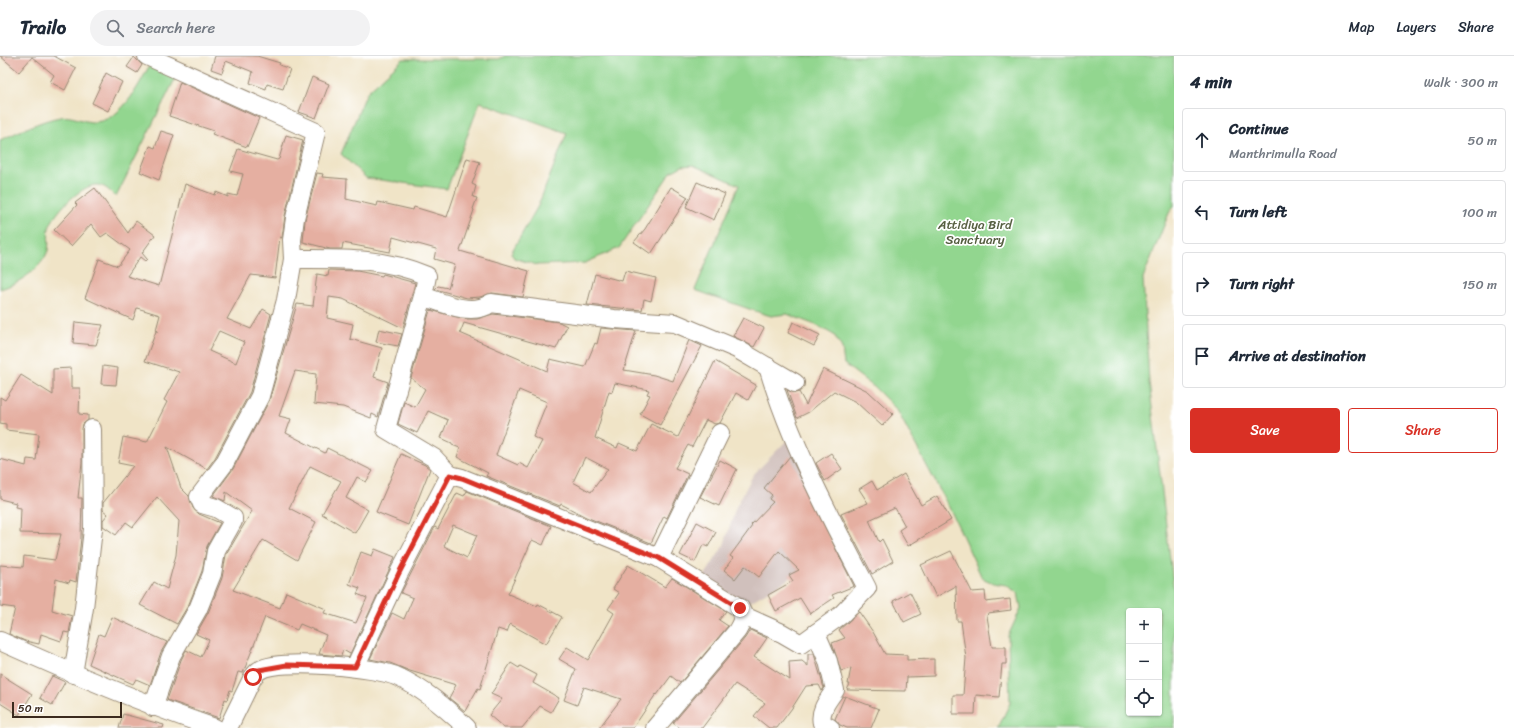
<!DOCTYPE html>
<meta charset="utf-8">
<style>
:root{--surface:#fff;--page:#f2f2f3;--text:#1f2937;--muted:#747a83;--line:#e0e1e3;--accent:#d93025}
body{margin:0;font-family:Sriracha,sans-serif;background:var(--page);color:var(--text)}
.controls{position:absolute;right:12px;bottom:12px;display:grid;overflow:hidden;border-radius:4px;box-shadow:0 1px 3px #0004}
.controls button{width:36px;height:36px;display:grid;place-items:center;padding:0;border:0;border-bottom:1px solid var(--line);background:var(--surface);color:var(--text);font:20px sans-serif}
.scale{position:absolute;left:12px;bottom:10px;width:110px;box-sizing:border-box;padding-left:4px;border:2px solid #3b2a1e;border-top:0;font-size:11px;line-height:14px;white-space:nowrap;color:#3b2a1e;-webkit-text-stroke:3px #fff;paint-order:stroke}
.stop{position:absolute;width:12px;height:12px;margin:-9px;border:3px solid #d93025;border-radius:50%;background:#fff}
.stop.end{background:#d93025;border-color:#fff;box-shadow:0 1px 4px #0008}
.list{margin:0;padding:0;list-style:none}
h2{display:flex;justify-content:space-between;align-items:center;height:52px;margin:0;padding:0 16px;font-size:17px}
h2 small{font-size:13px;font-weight:400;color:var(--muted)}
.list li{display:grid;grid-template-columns:26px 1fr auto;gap:12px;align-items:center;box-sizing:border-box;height:64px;margin:0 8px 8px;padding:0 8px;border:1px solid var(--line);border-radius:4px}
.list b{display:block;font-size:15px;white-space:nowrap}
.list p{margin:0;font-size:13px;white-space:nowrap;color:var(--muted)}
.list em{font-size:13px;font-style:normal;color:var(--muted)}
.actions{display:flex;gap:8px;padding:12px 16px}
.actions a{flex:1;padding:9px 0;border:1px solid var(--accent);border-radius:4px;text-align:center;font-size:14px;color:var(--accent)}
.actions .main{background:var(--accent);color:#fff}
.icon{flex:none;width:22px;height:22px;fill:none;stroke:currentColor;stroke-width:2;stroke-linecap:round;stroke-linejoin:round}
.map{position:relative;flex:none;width:1174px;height:672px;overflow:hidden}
header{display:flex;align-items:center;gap:24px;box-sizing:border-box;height:56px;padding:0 20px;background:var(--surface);border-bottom:1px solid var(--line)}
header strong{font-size:19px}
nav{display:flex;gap:22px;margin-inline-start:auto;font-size:14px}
.search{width:280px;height:36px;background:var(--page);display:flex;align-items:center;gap:10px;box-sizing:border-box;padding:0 14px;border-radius:22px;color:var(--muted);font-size:15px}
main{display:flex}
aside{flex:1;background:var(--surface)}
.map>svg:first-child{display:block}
.industrial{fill:#d0c0bc}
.green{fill:#92d68f;stroke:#668056;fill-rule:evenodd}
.building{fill:#e5afa1;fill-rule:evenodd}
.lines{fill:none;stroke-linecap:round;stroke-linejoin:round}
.street-casing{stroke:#968772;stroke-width:20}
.street{stroke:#fff;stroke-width:18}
.route{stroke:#d93025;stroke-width:5}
.labels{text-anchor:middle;stroke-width:3.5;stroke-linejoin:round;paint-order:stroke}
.park-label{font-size:13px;fill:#555e40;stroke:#fff}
</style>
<header>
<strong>Trailo</strong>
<div class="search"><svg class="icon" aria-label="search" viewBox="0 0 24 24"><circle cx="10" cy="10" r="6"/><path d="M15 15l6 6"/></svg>Search here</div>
<nav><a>Map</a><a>Layers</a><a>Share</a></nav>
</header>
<main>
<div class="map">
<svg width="1174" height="672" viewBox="0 0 1174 672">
<rect width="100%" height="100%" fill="#fff"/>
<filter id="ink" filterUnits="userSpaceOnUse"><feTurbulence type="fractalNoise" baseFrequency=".025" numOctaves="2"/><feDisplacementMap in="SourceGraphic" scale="8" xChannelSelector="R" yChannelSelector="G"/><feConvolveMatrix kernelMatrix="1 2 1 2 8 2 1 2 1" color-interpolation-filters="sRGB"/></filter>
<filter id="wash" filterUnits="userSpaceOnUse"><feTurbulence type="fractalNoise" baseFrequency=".012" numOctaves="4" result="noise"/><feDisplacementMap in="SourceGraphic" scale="16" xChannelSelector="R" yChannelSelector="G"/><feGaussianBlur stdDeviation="0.9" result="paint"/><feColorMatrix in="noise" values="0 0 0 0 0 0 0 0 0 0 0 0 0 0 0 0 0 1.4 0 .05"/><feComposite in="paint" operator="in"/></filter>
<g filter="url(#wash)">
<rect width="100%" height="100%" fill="#f0e4c7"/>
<!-- industrial -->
<polygon class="industrial" points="792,379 830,459 808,483 814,508 740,552 700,527 724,489 736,451 753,419"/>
<!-- green -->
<g class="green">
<path d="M505 0H1174V150L1169 157 1143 222 1149 326 1174 536V672H998L1010 647 1008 580 1021 552 1018 537 1006 529 993 527 982 522 952 457 897 354 874 331 844 308 842 292 834 279 818 270 787 258 771 260 755 255 695 234 739 129 693 109 682 110 671 116 619 192 585 207 537 209 514 202 511 197 538 150 567 77 480 46 447 133 366 122 341 98 367 36 403 3H499ZM1129 555H1159V657H1129Z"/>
<path d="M153 3 179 15 116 141C111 136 104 128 95 129 79 131 54 157 49 172 47 181 51 191 46 199 39 214 16 229 0 233V84C19 76 39 65 60 61 71 58 84 67 96 66 125 62 140 26 153 3Z"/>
</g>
<g id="blocks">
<!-- building -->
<g class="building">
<polygon points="0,0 54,0 76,12 65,34 50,26 54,19 32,1 19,16"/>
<polygon points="215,0 257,0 280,7 279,9 290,13 283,33 267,28 266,33 250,27 253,16 226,5 222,17 211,13"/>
<polygon points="134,1 142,9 137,17 127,11"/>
<polygon points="106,17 122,26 108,55 92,47"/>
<polygon points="312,21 329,28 316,62 299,56"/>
<polygon points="180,26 259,62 247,91 212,78 214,75 169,60"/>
<polygon points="161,75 174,79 159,124 140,116 150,90 155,92"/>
<path d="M286 79 303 84 285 160 282 182 280 181 275 222 251 219 227 263 251 273 263 253 271 258 250 336 215 402 207 413 167 391 181 432 189 440 193 452 199 458 220 467 207 490 202 515 189 548 177 568 140 549 154 526 167 533 176 499 179 465 157 441 133 471 126 466 116 479 103 470V464L108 458 103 454V447L133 410 118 407 123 381 147 386 167 346 164 344 179 316 145 305 156 275H158L156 274 160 259 137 252 133 264 85 242 99 203 118 210 130 194 107 177 101 181 91 168 71 190 54 174 77 149 75 147 95 132 128 177 136 165 155 179 142 197 147 203 145 205 140 201 127 220 159 230 185 128 215 139 216 136 228 141V138L237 140 243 118 230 115 238 93 277 104 279 103ZM219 275 244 286 236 307 209 295Z"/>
<polygon points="467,102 480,106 472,128 476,130 473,141 477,142 473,153 474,154 460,195 529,215 523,241 492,237 480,241 467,242 435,233 438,230 448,232 455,209 434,203 436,193 393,181 390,196 343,187 342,193 330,193 303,186 305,164 317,117 323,118 322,121 347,123 346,143 377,150 378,146 413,154 414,151 447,161"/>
<polygon points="697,126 725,138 714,164 686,151"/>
<polygon points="671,131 688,141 651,198 634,186 645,173"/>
<polygon points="329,214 357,215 382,220 383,218 415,227 403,272 343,243 329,241 327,262 353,268 350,283 382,292 374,321 388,326 378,361 372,358 371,362 343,351 314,348 316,318 295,315 279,360 291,363 286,377 325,397 327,392 373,415 366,426 357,421 346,442 368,454 355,477 322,458 341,425 310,410 289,452 316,466 297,504 263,484 233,534 280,552 286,536 326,553 324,557 356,567 367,542 357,538 360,532 349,528 361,496 372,500 375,493 395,501 350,598 343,594 341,600 319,598 326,579 300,568 297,574 265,561 243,617 238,616 232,635 230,634 227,644 225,643 219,662 167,644 181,604 186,594 201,601 209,584 196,578 208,557 222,522 226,499 252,455 226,436 225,445 213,440 233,413 269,345 297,248 313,250 317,218 328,220"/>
<polygon points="625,215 656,222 651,245 644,243 642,254 587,249 595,218 622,225"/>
<path d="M430 254 465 263H477L493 258 559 266 567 270 556 293 464 267 460 277 547 315 550 303 585 311 595 287 597 288 601 272 636 275 624 314 654 319 673 325 689 284 702 290 660 369 640 358 650 339 647 338 649 334 615 327 612 336 609 335 595 382 617 392 619 387 637 395 651 368 678 381 715 305 756 329 748 344 736 337 720 367 715 368 706 364 692 391 688 389 675 412 688 418 667 462 664 460 651 487 586 461 561 448 560 450 486 420 488 417 457 401 460 392 452 389V387L441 382 448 364 428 355 417 377 398 368 404 346 415 351 425 333 411 322ZM519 334 547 346 533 381 542 385 528 412 519 407 518 409 496 399ZM585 401 608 413 591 436 573 426Z"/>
<polygon points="743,262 764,272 754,291 733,280"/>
<polygon points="75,266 103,269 96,289 73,287"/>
<polygon points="793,266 820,279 814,290 788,277"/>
<polygon points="379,273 402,278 398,290 376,286"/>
<polygon points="103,310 118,312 116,329 101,328"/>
<polygon points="71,312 71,332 80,332 79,358 88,359 88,364 83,368 82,373 82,406 78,442 82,442 81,482 76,526 70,524 69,527 56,523 52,554 72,560 69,577 64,576 61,585 41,578 39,588 25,585 9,578 15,552 0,550 0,509 23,511 24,500 55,504 61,478 20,477 21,452 15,451 16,447 0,443 0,403 26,410 27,403 36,404 39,378 6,374 6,368 0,367 0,341 5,344 21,319 53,339 53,313"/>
<polygon points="823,313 868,335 893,358 882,370 856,346 834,335 809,356 797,362 787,334 795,337 799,336 806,349"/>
<polygon points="831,397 842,413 825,425 816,407"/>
<polygon points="401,398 425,409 430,413 408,469 376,456"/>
<polygon points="790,400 854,530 832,539 834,542 810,558 800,542 776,555 768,539 793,525 789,519 799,514 779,495 759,521 745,510 735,523 724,514 733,502 730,500 752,470 751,469 773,446 769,443 772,439 764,432"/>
<polygon points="720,404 737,413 719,450 700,441"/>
<polygon points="904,418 921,449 937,440 951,464 908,490 899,474 905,470 895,452 869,464 879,486 882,483 893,505 872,518 841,458 868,447 859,433 872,425 877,434"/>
<path d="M467 435 551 470 543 489 532 484 508 538 537 550 538 548 562 561 546 588 510 568 507 576 498 573 480 633 478 632 465 655 449 642 456 629 410 615 390 607 370 603 392 557 404 563 413 542 401 537 435 471 438 473 457 437 464 440ZM453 469 477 479 467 502 444 490Z"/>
<polygon points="697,466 716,476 708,491 703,489 695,506 680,499"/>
<polygon points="951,495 972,536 985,535 986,546 1010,543 1011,554 988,557 987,560 992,591 1006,591 1006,608 1002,608 999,641 976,639 975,658 953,658 953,639 963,639 966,602 961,565 957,565 956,530 936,541 921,509"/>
<polygon points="628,509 665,531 672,522 726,555 719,564 728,570 680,627 671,620 657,639 656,638 633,672 599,672 621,643 584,631 577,649 564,644 576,613 559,603 567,591 588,604 614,557 608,553 619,537 613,533"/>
<polygon points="910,536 921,558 904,566 893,545"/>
<polygon points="859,556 873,576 885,598 907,599 907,604 934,603 934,620 907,621 906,635 847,634 850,628 848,628 851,612 841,615 832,587 845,582 839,574"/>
<polygon points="112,561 167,586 161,596 150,629 136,623 133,628 89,608 99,578 104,580"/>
<polygon points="750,574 767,582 754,601 790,624 789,606 802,605 808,610 808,598 814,598 824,632 822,635 819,629 806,630 792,652 777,672 769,672 754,660 765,647 735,628 702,672 680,672 673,667 745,582"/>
<polygon points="511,607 519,612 520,610 537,619 533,627 559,642 551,656 540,650 522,672 504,672 489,659 502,643 491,638"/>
<polygon points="0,618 32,638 19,659 0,647"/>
<polygon points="52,620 65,626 52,649 40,642"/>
<polygon points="845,640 879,653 871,672 847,672 840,669 835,663"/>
<polygon points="123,658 164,669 163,672 119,672"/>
</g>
</g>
</g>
<g filter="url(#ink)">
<use href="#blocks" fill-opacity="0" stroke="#968772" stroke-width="1"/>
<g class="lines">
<defs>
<g id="street">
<polyline points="147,0 316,76 295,162 292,184 293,203 286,244 260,340 224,408 199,441 202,448 216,452 233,462 233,465 216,495 212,518 198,553 171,600 153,651"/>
<path d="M293 203C339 203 384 201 427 220L423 240C443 247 472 261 491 247L614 263 675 267 737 293 795 327"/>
<polyline points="423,240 386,373 434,402 450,419"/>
<polyline points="659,502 720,377"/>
<path d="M744 560 782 577 801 588 841 559 867 532C830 461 791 388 768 311"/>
<path d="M816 577 828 605 835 634C828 644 819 655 822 667L830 672"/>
<path d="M0 585C71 617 141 647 215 672"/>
<path d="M355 611 399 517 450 419 462 422 659 502 740 552C745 562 742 566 737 575L655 672"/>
<polyline points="73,618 84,552 93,473 92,373"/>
<path d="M228 672 253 621C255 619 257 615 260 614 279 602 378 611 398 621 424 633 446 652 467 672"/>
</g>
</defs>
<!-- street casing -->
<use href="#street" class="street-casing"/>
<!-- street -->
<use href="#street" class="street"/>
</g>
</g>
<g class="lines" filter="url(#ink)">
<!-- route -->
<polyline class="route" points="253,621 259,614 287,609 355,611 399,517 450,419 462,422 659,502 740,552"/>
</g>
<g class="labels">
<!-- park labels -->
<g class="park-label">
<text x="975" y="173">Attidiya Bird<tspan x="975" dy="15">Sanctuary</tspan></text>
</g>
</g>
</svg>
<div class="controls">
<button>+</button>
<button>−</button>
<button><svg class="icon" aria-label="locate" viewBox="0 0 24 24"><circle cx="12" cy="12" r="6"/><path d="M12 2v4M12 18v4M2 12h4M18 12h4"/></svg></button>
</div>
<div class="scale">50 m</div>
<div class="stop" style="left:253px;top:621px"></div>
<div class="stop end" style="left:740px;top:552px"></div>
</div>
<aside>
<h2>4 min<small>Walk · 300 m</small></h2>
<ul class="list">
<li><svg class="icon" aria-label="ahead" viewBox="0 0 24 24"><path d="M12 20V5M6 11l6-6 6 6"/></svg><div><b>Continue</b><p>Manthrimulla Road</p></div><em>50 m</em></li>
<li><svg class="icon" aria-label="left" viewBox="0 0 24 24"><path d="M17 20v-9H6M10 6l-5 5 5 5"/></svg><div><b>Turn left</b></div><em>100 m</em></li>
<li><svg class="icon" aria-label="right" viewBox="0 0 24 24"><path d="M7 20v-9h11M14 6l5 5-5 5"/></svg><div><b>Turn right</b></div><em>150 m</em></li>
<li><svg class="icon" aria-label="arrive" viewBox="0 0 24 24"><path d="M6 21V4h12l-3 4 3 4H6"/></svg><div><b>Arrive at destination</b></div></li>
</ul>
<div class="actions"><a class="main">Save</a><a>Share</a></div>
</aside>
</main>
